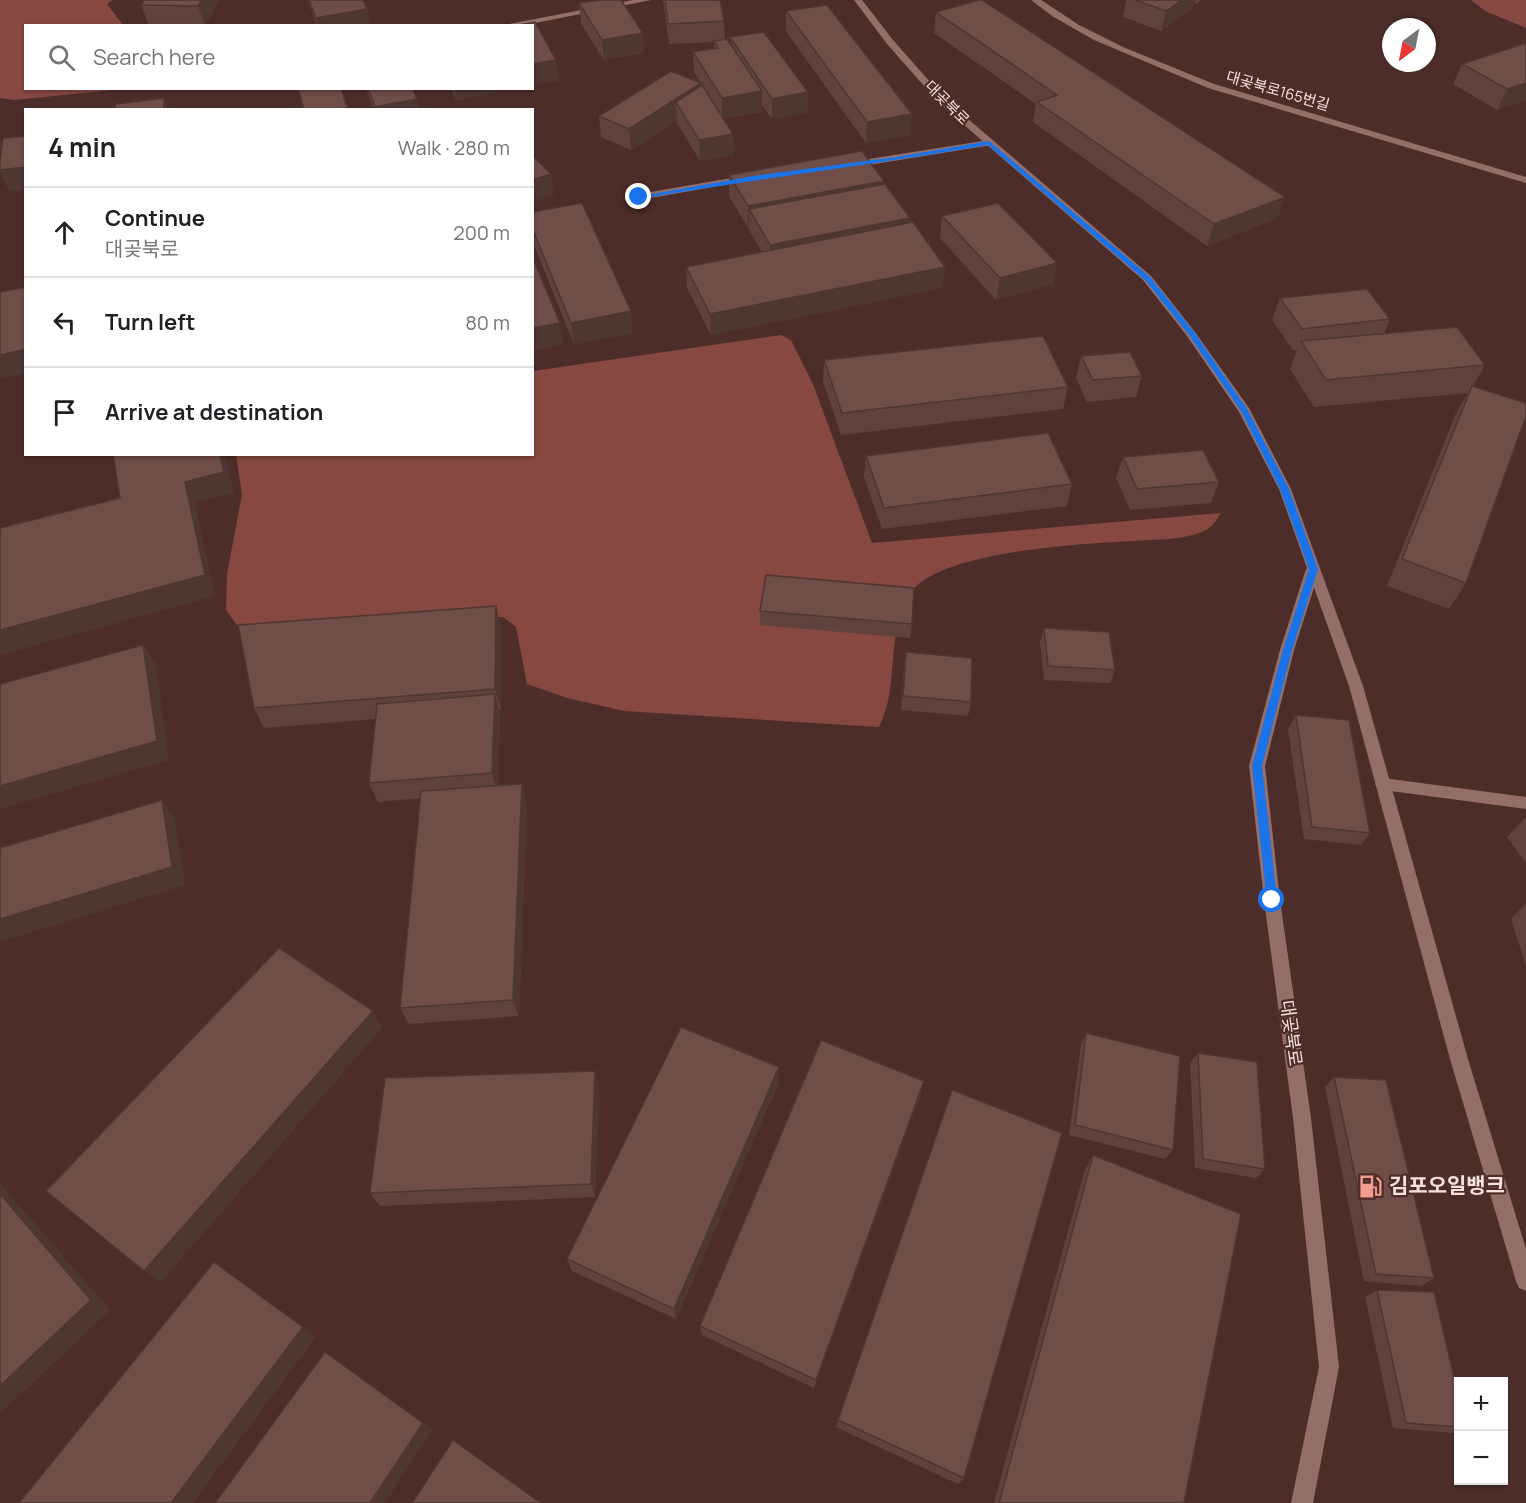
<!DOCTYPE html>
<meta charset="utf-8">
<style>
:root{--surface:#fff;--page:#f6f6f6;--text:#202124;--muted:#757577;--line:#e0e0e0}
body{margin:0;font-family:Manrope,"Noto Sans KR",sans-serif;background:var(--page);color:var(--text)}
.controls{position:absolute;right:18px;bottom:18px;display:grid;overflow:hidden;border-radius:0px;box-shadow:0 2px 4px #0004}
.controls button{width:54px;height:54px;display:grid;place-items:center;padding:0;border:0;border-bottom:2px solid var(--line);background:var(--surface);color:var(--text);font:30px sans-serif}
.compass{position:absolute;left:1382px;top:18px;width:54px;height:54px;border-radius:50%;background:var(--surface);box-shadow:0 2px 4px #0004;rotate:212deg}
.stop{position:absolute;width:18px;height:18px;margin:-14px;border:4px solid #1a73e8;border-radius:50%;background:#fff}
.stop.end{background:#1a73e8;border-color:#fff;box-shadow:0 2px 6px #0008}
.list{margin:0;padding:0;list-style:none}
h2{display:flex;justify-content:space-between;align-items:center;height:78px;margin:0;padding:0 24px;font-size:26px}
h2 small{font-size:20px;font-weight:400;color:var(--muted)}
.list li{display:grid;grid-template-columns:39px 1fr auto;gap:18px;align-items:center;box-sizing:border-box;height:90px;padding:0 24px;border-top:2px solid var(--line)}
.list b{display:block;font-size:22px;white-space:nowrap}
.list p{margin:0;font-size:20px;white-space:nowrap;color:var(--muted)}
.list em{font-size:20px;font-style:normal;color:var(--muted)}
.icon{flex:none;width:33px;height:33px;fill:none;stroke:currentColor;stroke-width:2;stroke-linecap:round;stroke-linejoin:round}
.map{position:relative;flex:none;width:1526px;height:1503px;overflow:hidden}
.search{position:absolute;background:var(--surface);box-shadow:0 2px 4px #0004;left:24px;top:24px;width:510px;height:66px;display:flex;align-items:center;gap:15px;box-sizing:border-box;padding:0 21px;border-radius:0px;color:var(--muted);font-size:22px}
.panel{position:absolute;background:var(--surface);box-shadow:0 2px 4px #0004;left:24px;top:108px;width:510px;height:348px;border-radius:0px}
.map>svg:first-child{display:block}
.green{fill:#864841}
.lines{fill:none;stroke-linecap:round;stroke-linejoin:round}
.service{fill:#946f6a;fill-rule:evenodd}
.minor{fill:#946f6a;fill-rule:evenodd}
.tertiary{fill:#946f6a;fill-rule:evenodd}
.wall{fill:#5f423e}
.shaded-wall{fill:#4e3632}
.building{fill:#6f4d48;stroke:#4e3632;stroke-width:1.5}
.route{fill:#1a73e8}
.labels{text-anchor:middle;stroke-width:4.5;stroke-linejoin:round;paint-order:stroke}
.far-street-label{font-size:15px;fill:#f6e1de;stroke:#4d2d29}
.street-label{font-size:18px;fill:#f6e1de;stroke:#4d2d29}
.near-poi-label{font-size:21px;font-weight:bold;fill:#f6e1de;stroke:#4d2d29;text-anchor:start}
</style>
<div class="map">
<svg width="1526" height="1503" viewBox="0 0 1526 1503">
<rect width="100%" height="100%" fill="#4d2d29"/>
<!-- green -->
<g class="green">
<polygon points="0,0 113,0 107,4 123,25 26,26 26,88 123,89 14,100 0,98"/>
<polygon points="1471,0 1526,0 1526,28 1485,11"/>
<path d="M781 335 791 340 813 384 872 543 1221 513C1217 519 1212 527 1206 530 1184 541 1155 539 1130 541 1082 544 935 551 909 595 885 635 900 687 879 727L624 711 567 698 527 684 516 627 503 617 260 635 239 628 226 610 227 574 242 494 236 455 532 454 533 371Z"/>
</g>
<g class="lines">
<!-- service -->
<g class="service">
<polygon points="633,0 651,0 520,26 499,26"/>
<polygon points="989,140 992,141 992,145 850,168 845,165 850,162"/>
<polygon points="749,175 753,176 753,180 639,200 634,197 639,194"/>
<polygon points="1383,778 1526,797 1526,809 1383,790 1378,788 1375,784 1378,780"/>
</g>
<!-- minor -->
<g class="minor">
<polygon points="1031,0 1041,0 1079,25 1123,47 1214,84 1526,177 1526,183 1208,88 1094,40 1052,16"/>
<polygon points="1313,564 1320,569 1294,650 1265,766 1280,900 1311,1118 1339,1367 1313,1503 1291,1503 1319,1367 1293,1118 1264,900 1249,766 1280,650 1306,569"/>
</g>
<!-- tertiary -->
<polygon class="tertiary" points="854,0 862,0 893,40 946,100 1151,276 1195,332 1249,408 1291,489 1363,686 1468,1059 1526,1249 1526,1291 1519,1288 1516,1281 1450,1059 1349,686 1279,489 1239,412 1187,336 1143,280 940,104 887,44"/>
</g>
<!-- wall -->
<g class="wall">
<polygon points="220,0 205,26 149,25 141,5"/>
<polygon points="308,0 363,0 371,26 317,26"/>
<polygon points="663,0 720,0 724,21 725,39 731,44 730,37 808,92 807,113 772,119 762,105 762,112 723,118 733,134 734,155 700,161 677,123 677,120 631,150 601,137 599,116 700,82 694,72 693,52 714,48 714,42 669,44"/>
<polygon points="1126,0 1201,0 1197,4 1194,3 1193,9 1161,31 1123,17"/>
<polygon points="579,3 644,53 604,60 581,24"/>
<polygon points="786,11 912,114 910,135 866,143 786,31"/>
<polygon points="936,12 1285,197 1277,218 1207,246 1033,122 1036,104 934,33"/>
<polygon points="1462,64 1526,100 1497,110 1453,84"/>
<polygon points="366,88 412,88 419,110 374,110"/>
<polygon points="451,88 497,88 497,92 456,100"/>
<polygon points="729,175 883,184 910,223 945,267 942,288 711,335 687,288 686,267 762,252 749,230 749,227 748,228 729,196"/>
<polygon points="942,216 1057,263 1053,284 996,300 940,238"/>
<polygon points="532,228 633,333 574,344 532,240"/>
<polygon points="1280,298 1390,319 1384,334 1485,365 1473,386 1466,583 1449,609 1387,586 1456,413 1468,393 1314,407 1290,369 1297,350 1293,350 1272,320"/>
<polygon points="1081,356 1142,376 1136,397 1087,402 1076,378"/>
<polygon points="824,360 1068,387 1063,409 841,435 823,382"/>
<polygon points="866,456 1072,484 1067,506 882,529 864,477"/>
<polygon points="1123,457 1219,482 1211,503 1130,510 1116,478"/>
<polygon points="760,611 912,624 910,638 760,625"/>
<polygon points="501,627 501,709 498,709 500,714 498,786 527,803 519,1016 409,1024 400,1008 421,798 378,802 369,783 375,719 264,728 254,708"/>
<polygon points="1044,628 1115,670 1110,683 1044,680 1040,642"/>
<polygon points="906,652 971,702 968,716 901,710 904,666"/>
<polygon points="1296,715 1370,833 1361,845 1304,839 1288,729"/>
<polygon points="1526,818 1526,863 1507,837 1524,819"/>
<polygon points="1526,903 1526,966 1511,919"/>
<polygon points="1086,1033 1173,1150 1165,1159 1069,1135 1081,1044"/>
<polygon points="1198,1053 1265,1169 1256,1178 1195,1168 1190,1063"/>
<polygon points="1334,1077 1434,1278 1421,1286 1364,1281 1325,1087"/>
<polygon points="924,1081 920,1096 814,1388 702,1335 700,1326"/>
<polygon points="779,1082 676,1319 572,1271 567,1259"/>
<polygon points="599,1086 595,1197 380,1206 370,1193"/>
<polygon points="1093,1155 1184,1503 994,1503 1085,1169"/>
<polygon points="1377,1290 1458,1394 1458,1431 1453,1433 1393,1428 1365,1297"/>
<polygon points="838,1420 964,1478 958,1484 836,1427"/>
</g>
<!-- shaded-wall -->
<g class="shaded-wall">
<polygon points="201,0 220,0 205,26 198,6"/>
<polygon points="1182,0 1195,0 1193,9 1161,31 1166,11"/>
<polygon points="367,9 371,26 318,26 316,18"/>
<polygon points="643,33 644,53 604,60 602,40"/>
<polygon points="556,60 559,81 532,85 532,64"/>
<polygon points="701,83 702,104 676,102 677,120 631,150 629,129"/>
<polygon points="1526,83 1526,100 1497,110 1507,89"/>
<polygon points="454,88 497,88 497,92 456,100"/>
<polygon points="762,91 762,112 722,118 722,98"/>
<polygon points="808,92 807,113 772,119 772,99"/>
<polygon points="164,98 169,110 164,110"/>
<polygon points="417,99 419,110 376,110 375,107"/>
<polygon points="912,114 910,135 866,143 867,122"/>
<polygon points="733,134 734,155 700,161 699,140"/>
<polygon points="0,138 3,145 0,163"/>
<polygon points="26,167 26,189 9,191 0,173 0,170"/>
<polygon points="551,174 554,195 532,202 532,180"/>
<polygon points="884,181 882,202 749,209 749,227 748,228 748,206"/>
<polygon points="1285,197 1277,218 1207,246 1214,224"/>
<polygon points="910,218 908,240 770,266 770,245"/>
<polygon points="1057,263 1053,284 996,300 1000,278"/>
<polygon points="945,267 942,288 711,335 710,314"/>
<polygon points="631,311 633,333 574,344 571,323"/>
<polygon points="560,323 564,344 532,351 532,328"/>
<polygon points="26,349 26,373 0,379 0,355"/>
<polygon points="220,454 224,454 234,493 195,503 215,596 0,655 0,630"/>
<polygon points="496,606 501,627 501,709 495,689"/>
<polygon points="143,645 156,665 169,760 0,809 0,786"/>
<polygon points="495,694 500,714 498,792 492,773"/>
<polygon points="522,784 527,803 519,1016 513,1000"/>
<polygon points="162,800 175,819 185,885 0,942 0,919"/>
<polygon points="373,1011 383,1027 161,1282 144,1271"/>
<polygon points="779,1067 779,1082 676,1319 674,1309"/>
<polygon points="595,1071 599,1086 595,1197 591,1184"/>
<polygon points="924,1081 920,1096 814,1388 816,1380"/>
<polygon points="0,1183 110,1310 0,1414"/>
<polygon points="303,1327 316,1337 193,1503 171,1503"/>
<polygon points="338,1361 433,1430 385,1503 370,1503"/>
</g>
<!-- building -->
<g class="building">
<polygon points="144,0 201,0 198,6 141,5"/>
<polygon points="309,0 363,0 367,9 316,18"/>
<polygon points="600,0 621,0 643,33 602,40 579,3"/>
<polygon points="665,0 720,0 724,21 668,24"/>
<polygon points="979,0 982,0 1285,197 1214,224 1037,102 1057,95 936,12"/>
<polygon points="1135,0 1182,0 1166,11"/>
<polygon points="827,5 912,114 867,122 786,11"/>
<polygon points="535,22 556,60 532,64 532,26 514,26"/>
<polygon points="764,32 808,92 772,99 730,37"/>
<polygon points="727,39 762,91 722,98 693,52 718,48 714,41"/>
<polygon points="1526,43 1526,83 1507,89 1462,64"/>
<polygon points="671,71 701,83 629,129 599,116"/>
<polygon points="702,85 733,134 699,140 676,102"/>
<polygon points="298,88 341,88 348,110 304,110"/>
<polygon points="368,88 412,88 417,99 375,107"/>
<polygon points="164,98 164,110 115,110 116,104"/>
<polygon points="26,136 26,167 0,170 0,161 3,138"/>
<polygon points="862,151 884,181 748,206 729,175"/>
<polygon points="532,155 551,174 532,180"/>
<polygon points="885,184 910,218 770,245 749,209"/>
<polygon points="582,203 631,311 571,323 532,228 532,212"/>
<polygon points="998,203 1057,263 1000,278 942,216"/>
<polygon points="913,222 945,267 710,314 686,267"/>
<polygon points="532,256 560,323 532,328"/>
<polygon points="26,287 26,349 0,355 0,292"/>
<polygon points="1367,289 1390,319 1302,329 1280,298"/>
<polygon points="1457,327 1485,365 1326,380 1301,341"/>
<polygon points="1043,336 1068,387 842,413 824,360"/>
<polygon points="1130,352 1142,376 1093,380 1081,356"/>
<polygon points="1472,386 1526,403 1526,416 1466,583 1402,559"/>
<polygon points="1048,433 1072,484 884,508 866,456"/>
<polygon points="1203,450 1219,482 1137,489 1123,457"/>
<polygon points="113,454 220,454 224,472 185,482 205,575 0,630 0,528 120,498"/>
<polygon points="766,575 914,588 912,624 760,611"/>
<polygon points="496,606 495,689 254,708 238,625"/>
<polygon points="1044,628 1109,632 1115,670 1048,666"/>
<polygon points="143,645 157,741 0,786 0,684"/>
<polygon points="906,652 972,658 971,702 903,696"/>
<polygon points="495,694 492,773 369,783 377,704"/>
<polygon points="1296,715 1349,720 1370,833 1312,827"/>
<polygon points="522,784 513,1000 400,1008 421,791"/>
<polygon points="162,800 172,867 0,919 0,848"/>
<polygon points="279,948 373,1011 144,1271 46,1191"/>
<polygon points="681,1027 779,1067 674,1309 567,1259"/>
<polygon points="1086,1033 1180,1056 1173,1150 1075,1125"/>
<polygon points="821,1040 924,1081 816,1380 700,1326"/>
<polygon points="1198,1053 1257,1062 1265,1169 1203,1159"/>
<polygon points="595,1071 591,1184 370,1193 385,1078"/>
<polygon points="1334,1077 1386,1080 1434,1278 1376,1274"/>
<polygon points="952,1090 1062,1133 964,1478 838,1420"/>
<polygon points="1093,1155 1241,1214 1184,1503 999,1503"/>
<polygon points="0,1194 91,1300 0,1386"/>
<polygon points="214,1262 303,1327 171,1503 19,1503"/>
<polygon points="1377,1290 1434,1292 1458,1394 1458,1427 1406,1423"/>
<polygon points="325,1352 423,1423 370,1503 215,1503"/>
<polygon points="453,1440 541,1503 412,1503"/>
</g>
<!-- route -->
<path class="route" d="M989 141 1150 277 1194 332 1247 409 1289 489 1318 569 1292 650 1262 766 1277 900 1276 903 1272 904 1267 900 1252 766 1283 650 1309 569 1280 489 1241 411 1189 335 1145 280 988 145C872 165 755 179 639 199L636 197 753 176 896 157Z"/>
<!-- icons -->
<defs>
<symbol id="fuel-bare" viewBox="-9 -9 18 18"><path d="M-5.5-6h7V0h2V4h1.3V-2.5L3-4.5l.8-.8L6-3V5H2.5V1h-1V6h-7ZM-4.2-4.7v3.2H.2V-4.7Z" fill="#f59c92" stroke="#4d2d29" stroke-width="2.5" paint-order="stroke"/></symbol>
</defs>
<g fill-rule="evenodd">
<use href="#fuel-bare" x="1354" y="1170" width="33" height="33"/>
</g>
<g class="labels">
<!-- far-street labels -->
<g class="far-street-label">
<text transform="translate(1278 91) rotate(16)" y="5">대곶북로165번길</text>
<text transform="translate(947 103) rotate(45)" y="5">대곶북로</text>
</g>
<!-- street labels -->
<g class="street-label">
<text transform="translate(1291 1033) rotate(82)" y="6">대곶북로</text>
</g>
<!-- near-poi labels -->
<g class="near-poi-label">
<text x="1389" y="1193">김포오일뱅크</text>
</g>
</g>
</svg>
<div class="controls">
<button>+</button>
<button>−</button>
</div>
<svg class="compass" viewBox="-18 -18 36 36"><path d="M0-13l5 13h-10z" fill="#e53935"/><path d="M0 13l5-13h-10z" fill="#757577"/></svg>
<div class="stop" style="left:1272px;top:900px"></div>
<div class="stop end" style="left:639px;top:197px"></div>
<div class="search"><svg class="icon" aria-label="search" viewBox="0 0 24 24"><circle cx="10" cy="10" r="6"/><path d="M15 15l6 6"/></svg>Search here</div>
<section class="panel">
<h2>4 min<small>Walk · 280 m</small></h2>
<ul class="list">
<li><svg class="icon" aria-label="ahead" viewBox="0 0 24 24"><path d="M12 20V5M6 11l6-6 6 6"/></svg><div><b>Continue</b><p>대곶북로</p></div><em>200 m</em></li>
<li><svg class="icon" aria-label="left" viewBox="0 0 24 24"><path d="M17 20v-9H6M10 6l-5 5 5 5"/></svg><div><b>Turn left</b></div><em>80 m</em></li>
<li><svg class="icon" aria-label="arrive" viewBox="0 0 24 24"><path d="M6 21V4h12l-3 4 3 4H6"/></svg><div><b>Arrive at destination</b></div></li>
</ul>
</section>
</div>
